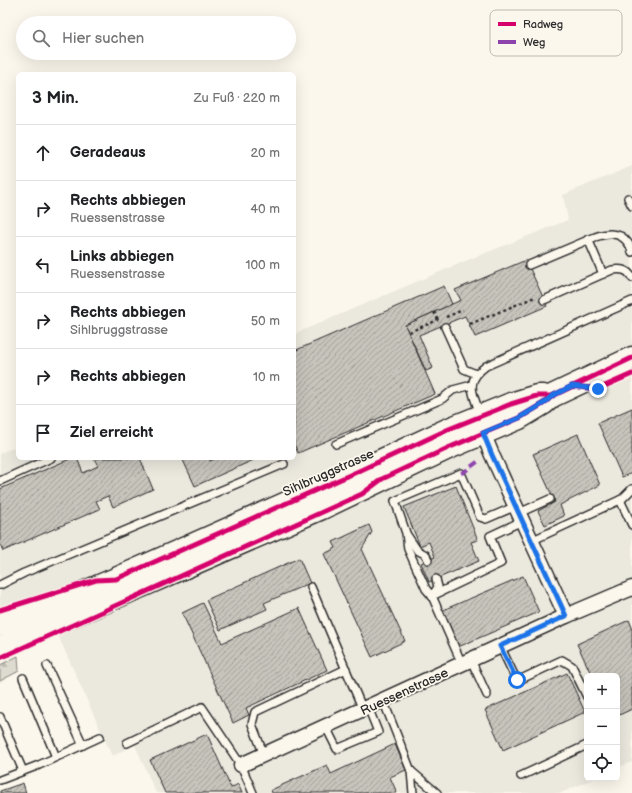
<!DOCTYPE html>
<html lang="de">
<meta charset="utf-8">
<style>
:root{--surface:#fff;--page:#f6f6f6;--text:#202124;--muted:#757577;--line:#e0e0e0}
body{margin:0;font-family:"Balsamiq Sans",sans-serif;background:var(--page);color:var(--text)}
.controls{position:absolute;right:12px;bottom:12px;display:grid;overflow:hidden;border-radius:6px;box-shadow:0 4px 16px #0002}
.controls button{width:36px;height:36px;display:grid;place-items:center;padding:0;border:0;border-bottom:1px solid var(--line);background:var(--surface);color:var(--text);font:20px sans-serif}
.stop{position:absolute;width:12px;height:12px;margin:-9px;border:3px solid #1a73e8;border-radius:50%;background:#fff}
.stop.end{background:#1a73e8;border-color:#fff;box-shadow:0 1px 4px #0008}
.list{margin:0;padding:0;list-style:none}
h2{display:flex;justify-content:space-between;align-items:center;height:52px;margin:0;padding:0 16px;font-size:17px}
h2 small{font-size:13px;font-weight:400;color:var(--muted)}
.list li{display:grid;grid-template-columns:26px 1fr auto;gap:12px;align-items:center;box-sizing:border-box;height:56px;padding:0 16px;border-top:1px solid var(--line)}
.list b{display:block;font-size:15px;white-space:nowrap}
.list p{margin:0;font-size:13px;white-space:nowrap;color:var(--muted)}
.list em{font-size:13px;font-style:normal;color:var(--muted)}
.icon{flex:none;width:22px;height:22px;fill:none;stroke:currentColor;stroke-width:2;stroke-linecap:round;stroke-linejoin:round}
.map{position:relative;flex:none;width:632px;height:793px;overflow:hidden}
.search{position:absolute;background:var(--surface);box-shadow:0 4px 16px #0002;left:16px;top:16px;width:280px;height:44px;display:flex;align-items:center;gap:10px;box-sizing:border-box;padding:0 14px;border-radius:22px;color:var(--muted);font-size:15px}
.panel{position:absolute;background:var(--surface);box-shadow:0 4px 16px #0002;left:16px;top:72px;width:280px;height:388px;border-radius:6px}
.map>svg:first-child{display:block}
.built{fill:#ebe8de}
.forest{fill:url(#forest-firs);stroke:#84827e}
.building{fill:url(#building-hatch);stroke:#2b2b2b}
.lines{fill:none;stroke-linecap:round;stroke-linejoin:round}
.lane-casing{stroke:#2b2b2b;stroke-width:10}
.street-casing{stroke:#2b2b2b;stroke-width:17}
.primary-casing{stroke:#2b2b2b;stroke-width:25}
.path{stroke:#2b2b2b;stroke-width:2.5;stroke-dasharray:3 3;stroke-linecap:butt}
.lane{stroke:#fbf7ec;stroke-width:7}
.street{stroke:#fbf7ec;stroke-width:14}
.primary{stroke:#fbf7ec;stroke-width:22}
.quiet{stroke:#8e44ad;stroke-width:4;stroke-dasharray:8 4;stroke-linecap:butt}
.cycleway-casing{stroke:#fbf7ec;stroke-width:8}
.cycleway{stroke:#d6006c;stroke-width:5}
.route{stroke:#1a73e8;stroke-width:5}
.labels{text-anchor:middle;stroke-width:3.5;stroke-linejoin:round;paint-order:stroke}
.street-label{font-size:13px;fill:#2b2b2b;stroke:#fbf7ec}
.key{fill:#fbf7ec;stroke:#bdbab2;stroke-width:1}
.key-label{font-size:11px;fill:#2b2b2b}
</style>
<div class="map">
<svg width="632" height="793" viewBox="0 0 632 793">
<defs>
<pattern id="forest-firs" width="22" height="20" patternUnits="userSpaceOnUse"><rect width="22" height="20" fill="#dddad0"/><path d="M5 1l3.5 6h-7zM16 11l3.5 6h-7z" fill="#bebbb3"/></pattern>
<pattern id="building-hatch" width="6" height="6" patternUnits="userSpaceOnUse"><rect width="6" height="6" fill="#c7c4bc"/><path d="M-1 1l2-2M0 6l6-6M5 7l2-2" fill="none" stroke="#a29f99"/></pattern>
</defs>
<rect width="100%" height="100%" fill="#fbf7ec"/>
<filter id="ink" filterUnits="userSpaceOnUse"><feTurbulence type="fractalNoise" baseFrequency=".025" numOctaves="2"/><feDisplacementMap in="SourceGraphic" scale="8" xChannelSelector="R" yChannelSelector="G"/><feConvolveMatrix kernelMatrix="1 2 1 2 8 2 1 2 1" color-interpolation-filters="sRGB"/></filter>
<g filter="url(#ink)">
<!-- built -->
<polygon class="built" points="632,166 632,762 617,768 617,676 587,676 587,778 595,778 561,793 156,793 135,745 112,756 53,624 0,615 0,453 18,446 18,458 294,458 294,334 463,262 568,220 563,195"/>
<!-- forest -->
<polygon class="forest" points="18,656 19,671 0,681 0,665"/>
<!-- building -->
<g class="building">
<polygon points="526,260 547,306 475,337 465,316 419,335 433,368 426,371 405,325 461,300 455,290"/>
<polygon points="444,286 452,304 405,325 435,394 298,453 294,444 294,351"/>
<polygon points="632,408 632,473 622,477 598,423"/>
<polygon points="578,434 600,485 560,505 564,516 545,525 538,511 555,502 533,454"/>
<polygon points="72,458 77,458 83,473 98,466 94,458 140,458 153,489 113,507 108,496 96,501 100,509 3,551 0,544 0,489"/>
<polygon points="182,458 209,458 210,461 217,458 258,458 195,486"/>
<polygon points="456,486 478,540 471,542 479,561 429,582 421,563 435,557 429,542 420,546 404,507"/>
<polygon points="369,525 372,532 362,549 405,641 372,657 324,554 336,548 333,542"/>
<polygon points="299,558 310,583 264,603 267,609 220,630 206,600"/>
<polygon points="523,576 539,612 458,647 443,610"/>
<polygon points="203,603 222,643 299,608 327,670 246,708 249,715 233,723 182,613"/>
<polygon points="629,620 632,627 632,709 617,716 617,676 592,676 577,644"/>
<polygon points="567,673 585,712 503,750 485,710"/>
<polygon points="207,734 231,788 238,784 242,793 165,793 150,760"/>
<polygon points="395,744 406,770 390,777 397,793 272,793 271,790 327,765 331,774"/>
<polygon points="23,783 26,793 0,793 0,791"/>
</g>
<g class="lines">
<defs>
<g id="lane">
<polyline points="628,198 632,206"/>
<polyline points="588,239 603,274"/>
<path d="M529 265 595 237C607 233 620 231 628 243 630 245 631 249 632 252"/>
<path d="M544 300 612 270C621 269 628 269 632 278"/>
<polyline points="445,327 464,369 476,374"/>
<path d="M480 414C473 393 464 382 486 366L632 301"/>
<polyline points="336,444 442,399 453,390 472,385"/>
<polyline points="0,481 51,458"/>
<polyline points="620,500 632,525"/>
<polyline points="519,513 550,499"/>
<polyline points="407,535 417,550 426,555 428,560"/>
<polyline points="531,541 622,499 632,489"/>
<polyline points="436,579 438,587 432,596 426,589 408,549 406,533 395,501 461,473 480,517 486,519 516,506"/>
<polyline points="0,585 24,573 284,464"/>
<polyline points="311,587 363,710"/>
<polyline points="500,646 517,681 562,660 572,666 587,697"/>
<polyline points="471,660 487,695"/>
<polyline points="462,664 432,596 501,563 490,536 522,521"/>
<polyline points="47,666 83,745"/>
<polyline points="23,678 56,757"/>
<polyline points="383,700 411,771 413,793"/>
<polyline points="0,717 23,771"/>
<polyline points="326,727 337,749 378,732 368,707"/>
<polyline points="127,743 202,707 241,765 253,793"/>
<polyline points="264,755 252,724 255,712 346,669"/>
<polyline points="411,771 437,793"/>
<polyline points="521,776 587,745"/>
<polyline points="0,780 39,765 100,737"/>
</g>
<g id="street">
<polyline points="482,425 483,433 492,455 566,616"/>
<polyline points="241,765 566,616 632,588"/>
</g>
<g id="primary">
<polyline points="0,625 52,606 116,579 361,470 449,429 511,404 537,396 543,396"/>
<polyline points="0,648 53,624 322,508 448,448 519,418 544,403 552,396 632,358"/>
</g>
</defs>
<!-- lane casing -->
<use href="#lane" class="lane-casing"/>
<!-- street casing -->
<use href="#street" class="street-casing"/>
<!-- primary casing -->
<use href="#primary" class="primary-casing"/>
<!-- path -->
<g class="path">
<polyline points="434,312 438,320"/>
<polyline points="446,317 463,310"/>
<polyline points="470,324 535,297"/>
<polyline points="409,332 438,320"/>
</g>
<!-- lane -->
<use href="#lane" class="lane"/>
<!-- street -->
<use href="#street" class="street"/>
<!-- primary -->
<use href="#primary" class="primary"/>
<!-- quiet -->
<polyline class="quiet" points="461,473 464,472 480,460"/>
<defs>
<g id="cycleway">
<polyline points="572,386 598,389 632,374"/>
<polyline points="0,610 96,580 116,579 361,470 449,429 511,404 537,396 552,396"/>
<polyline points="0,658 362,494 382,479 448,448 519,418 544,403 552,396 632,358"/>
</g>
</defs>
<!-- cycleway casing -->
<use href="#cycleway" class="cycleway-casing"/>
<!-- cycleway -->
<use href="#cycleway" class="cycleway"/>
</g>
</g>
<g class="lines" filter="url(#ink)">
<!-- route -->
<polyline class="route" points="517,680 500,646 566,616 492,455 483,433 519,418 544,403 552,396 572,386 598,389"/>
</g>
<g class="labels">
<!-- street labels -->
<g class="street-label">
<text transform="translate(328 472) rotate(-24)" y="5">Sihlbruggstrasse</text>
<text transform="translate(404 691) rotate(-25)" y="5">Ruessenstrasse</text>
</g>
</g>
<!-- legend -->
<rect x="490" y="10" width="132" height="46" rx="6" class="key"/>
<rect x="498" y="22" width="18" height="4" fill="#d6006c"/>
<rect x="498" y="40" width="18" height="4" fill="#8e44ad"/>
<g class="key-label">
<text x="523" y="28">Radweg</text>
<text x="523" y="46">Weg</text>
</g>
</svg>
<div class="controls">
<button>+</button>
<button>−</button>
<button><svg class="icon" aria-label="locate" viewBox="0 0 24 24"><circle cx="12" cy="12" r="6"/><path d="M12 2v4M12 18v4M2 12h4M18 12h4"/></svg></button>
</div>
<div class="stop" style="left:517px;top:680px"></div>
<div class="stop end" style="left:598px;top:389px"></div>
<div class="search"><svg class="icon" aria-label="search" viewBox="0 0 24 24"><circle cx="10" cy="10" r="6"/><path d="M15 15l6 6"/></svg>Hier suchen</div>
<section class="panel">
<h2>3 Min.<small>Zu Fuß · 220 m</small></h2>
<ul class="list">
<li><svg class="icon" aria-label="ahead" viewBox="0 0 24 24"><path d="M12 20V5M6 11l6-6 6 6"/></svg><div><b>Geradeaus</b></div><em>20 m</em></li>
<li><svg class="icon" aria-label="right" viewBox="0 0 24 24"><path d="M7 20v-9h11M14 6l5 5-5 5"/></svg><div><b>Rechts abbiegen</b><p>Ruessenstrasse</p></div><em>40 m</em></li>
<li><svg class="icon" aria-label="left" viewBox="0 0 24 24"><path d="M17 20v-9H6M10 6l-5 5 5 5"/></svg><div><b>Links abbiegen</b><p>Ruessenstrasse</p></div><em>100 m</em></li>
<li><svg class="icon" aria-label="right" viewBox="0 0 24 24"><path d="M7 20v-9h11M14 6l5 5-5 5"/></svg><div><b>Rechts abbiegen</b><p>Sihlbruggstrasse</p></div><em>50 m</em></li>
<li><svg class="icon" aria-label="right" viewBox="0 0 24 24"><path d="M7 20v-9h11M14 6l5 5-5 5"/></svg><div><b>Rechts abbiegen</b></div><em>10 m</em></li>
<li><svg class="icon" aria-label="arrive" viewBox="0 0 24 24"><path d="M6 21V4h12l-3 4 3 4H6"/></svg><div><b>Ziel erreicht</b></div></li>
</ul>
</section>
</div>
